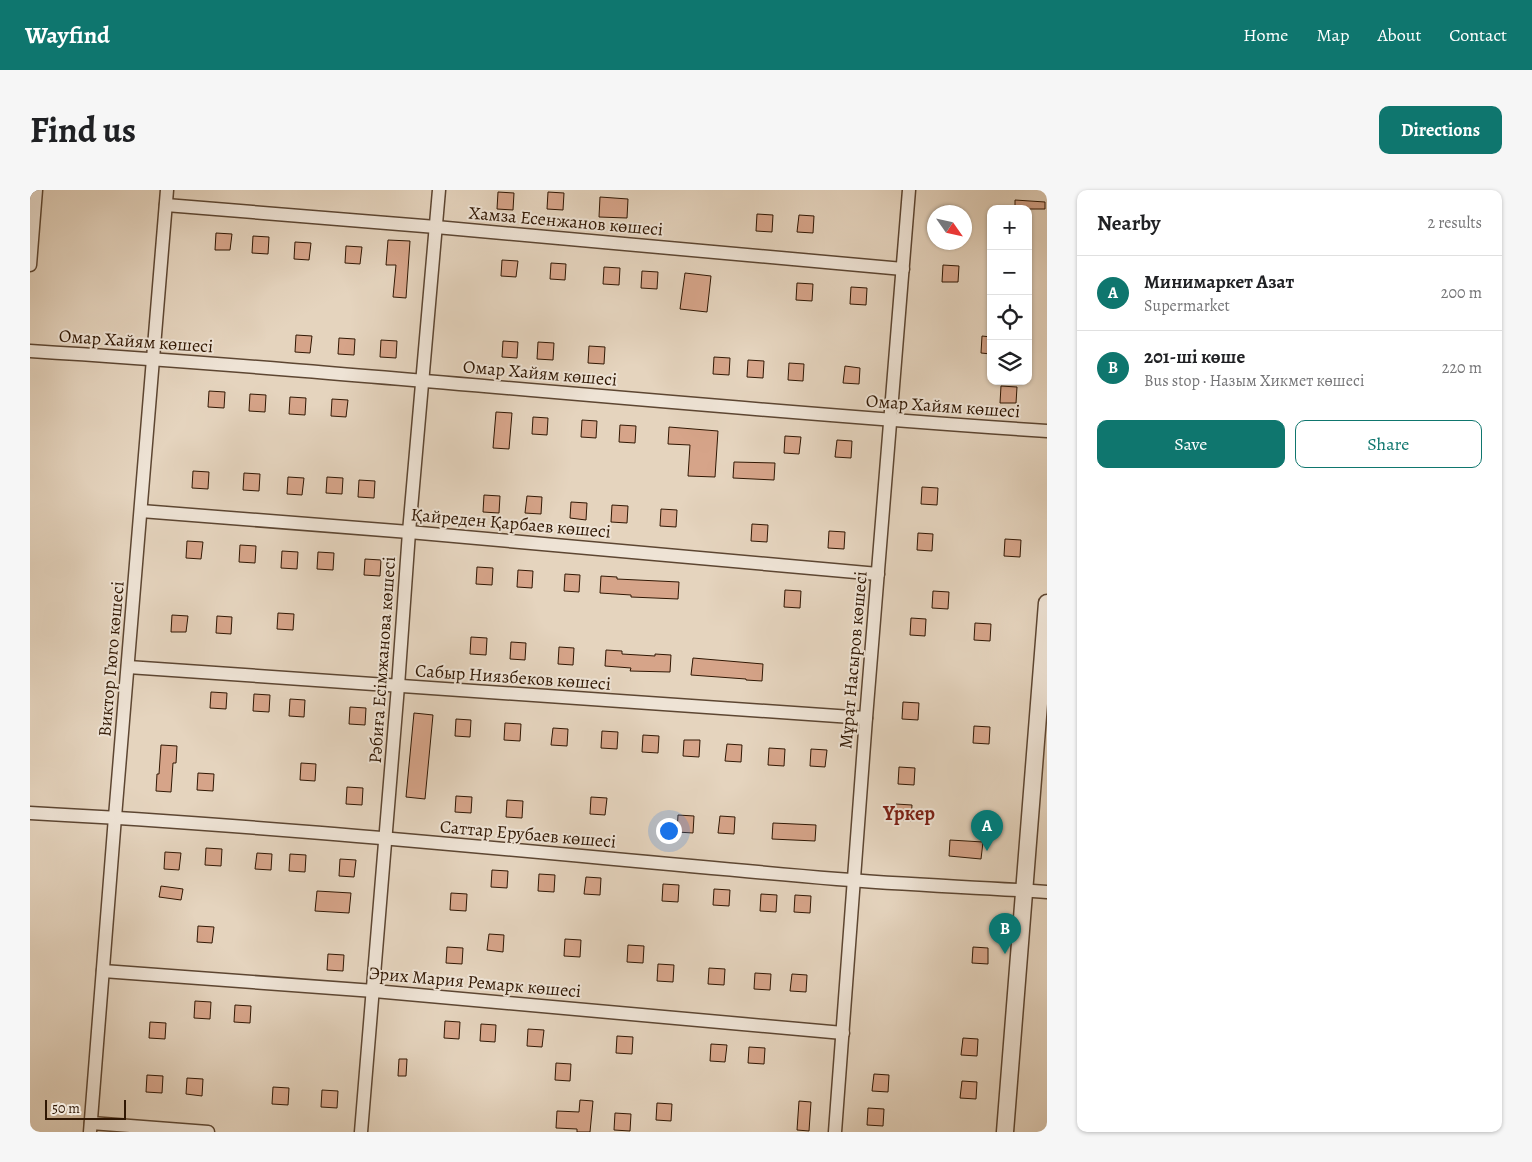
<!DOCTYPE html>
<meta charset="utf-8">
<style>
:root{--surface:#fff;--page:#f6f6f6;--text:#202124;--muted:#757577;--line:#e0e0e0;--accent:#0f766e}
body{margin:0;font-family:Alegreya,serif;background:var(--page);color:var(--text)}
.controls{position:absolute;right:15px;top:15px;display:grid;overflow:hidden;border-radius:10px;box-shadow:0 1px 4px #0004}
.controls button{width:45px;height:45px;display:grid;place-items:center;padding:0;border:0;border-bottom:1px solid var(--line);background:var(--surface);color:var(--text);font:25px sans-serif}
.compass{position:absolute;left:897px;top:15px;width:45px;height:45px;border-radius:50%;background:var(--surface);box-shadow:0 1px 4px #0004;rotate:124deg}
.scale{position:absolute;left:15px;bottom:12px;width:81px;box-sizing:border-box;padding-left:5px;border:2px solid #301703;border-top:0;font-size:14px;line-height:18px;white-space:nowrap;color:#301703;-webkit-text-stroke:4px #eee3d5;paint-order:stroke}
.you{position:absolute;left:638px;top:640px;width:18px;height:18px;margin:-12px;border:4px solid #fff;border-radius:50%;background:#1a73e8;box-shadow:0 0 0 8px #1a73e833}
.badge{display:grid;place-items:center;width:32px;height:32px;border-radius:50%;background:var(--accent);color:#fff;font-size:16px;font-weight:700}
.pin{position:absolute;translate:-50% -41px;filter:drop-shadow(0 1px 2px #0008)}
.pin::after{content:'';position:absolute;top:26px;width:18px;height:15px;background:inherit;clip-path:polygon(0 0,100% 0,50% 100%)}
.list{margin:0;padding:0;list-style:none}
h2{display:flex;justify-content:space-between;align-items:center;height:65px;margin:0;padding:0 20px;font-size:21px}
h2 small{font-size:16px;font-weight:400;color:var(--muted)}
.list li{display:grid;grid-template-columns:32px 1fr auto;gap:15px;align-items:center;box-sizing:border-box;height:75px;padding:0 20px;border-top:1px solid var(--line)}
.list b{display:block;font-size:19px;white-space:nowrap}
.list p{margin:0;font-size:16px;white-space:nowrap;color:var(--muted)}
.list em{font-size:16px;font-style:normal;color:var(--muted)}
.actions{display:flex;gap:10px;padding:15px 20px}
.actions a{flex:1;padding:11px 0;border:1px solid var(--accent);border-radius:10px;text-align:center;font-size:18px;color:var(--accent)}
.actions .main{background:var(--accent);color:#fff}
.icon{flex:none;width:28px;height:28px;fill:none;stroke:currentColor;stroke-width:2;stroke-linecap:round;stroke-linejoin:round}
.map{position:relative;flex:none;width:1017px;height:942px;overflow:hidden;border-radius:10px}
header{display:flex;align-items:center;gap:30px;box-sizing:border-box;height:70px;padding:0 25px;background:var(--accent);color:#fff}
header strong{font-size:24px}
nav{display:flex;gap:28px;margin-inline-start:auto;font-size:18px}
.intro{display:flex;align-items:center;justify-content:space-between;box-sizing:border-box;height:120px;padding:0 30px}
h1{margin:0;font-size:35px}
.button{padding:12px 22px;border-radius:10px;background:var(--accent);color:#fff;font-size:18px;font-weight:700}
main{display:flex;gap:30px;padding:0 30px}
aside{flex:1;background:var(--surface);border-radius:10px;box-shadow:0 1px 4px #0004}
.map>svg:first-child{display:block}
.building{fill:#d6a489;stroke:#301703}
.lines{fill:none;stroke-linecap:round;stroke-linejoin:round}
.minor-casing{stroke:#5d4632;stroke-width:15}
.tertiary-casing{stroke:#5d4632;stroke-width:19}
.minor{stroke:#eee3d5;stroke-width:12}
.tertiary{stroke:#eee3d5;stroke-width:16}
.labels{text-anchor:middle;stroke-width:4;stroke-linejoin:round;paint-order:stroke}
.street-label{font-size:18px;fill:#301703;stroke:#eee3d5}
.quarter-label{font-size:20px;font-weight:bold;fill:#7a1f14;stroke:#eee3d5}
</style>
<header>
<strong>Wayfind</strong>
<nav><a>Home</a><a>Map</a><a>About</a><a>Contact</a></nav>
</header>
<div class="intro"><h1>Find us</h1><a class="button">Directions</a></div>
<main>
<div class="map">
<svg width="1017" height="942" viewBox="0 0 1017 942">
<rect width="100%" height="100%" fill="#e5d4be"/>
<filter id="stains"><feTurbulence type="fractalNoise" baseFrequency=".004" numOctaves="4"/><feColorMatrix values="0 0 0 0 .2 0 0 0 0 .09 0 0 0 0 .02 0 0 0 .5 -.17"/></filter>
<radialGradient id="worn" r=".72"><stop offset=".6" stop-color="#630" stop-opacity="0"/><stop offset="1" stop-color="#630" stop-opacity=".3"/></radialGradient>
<!-- building -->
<g class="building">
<polygon points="468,2 484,3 483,20 467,19"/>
<polygon points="518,2 534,3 533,20 517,19"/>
<polygon points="570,7 598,9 597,28 569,27"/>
<polygon points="985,10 1015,12 1015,19 985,19"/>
<polygon points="727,24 743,25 742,42 726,41"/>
<polygon points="769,25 784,26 783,43 767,42"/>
<polygon points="186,43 202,44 200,60 185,60"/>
<polygon points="223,46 239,47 238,64 222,63"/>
<polygon points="358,50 380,51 376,108 363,107 366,75 356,75"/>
<polygon points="265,52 281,53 279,70 264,69"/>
<polygon points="316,56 332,57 330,74 315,73"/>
<polygon points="472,70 488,71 486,87 471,86"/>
<polygon points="521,73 536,74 535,90 520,89"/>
<polygon points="913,75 929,76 928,92 912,92"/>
<polygon points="574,77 590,78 589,95 573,94"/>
<polygon points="612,81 628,82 627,99 611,98"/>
<polygon points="655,83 681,86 677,122 650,119"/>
<polygon points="767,93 783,94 782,111 766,110"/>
<polygon points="821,97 837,98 836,115 820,114"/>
<polygon points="266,145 282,146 280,163 265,162"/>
<polygon points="952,146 961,147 961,164 951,163"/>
<polygon points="309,148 325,149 324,165 308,164"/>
<polygon points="351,150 367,151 366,168 350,167"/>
<polygon points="473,151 488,152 487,168 472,167"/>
<polygon points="508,152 524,153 523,170 507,169"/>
<polygon points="559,156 575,157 574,174 558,173"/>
<polygon points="684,167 700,168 699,185 683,184"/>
<polygon points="718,170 734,171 733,188 717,187"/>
<polygon points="759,173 774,174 773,191 758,190"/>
<polygon points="815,176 830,178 829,194 813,193"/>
<polygon points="971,196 987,197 986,213 970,213"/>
<polygon points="179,201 195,202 194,218 178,217"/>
<polygon points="220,204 236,205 235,222 219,221"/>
<polygon points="260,207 276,208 275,225 259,224"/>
<polygon points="302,209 318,210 316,227 301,226"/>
<polygon points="466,222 482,223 479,259 463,258"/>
<polygon points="503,227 518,228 517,245 502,244"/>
<polygon points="552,230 567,231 566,248 551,247"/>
<polygon points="590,235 606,236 605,253 589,252"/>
<polygon points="639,237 688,241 685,287 658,286 660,255 638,254"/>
<polygon points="755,246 771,247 769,264 754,263"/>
<polygon points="807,250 822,251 821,268 805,267"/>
<polygon points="704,272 745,273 744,290 703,288"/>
<polygon points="163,281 179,282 178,299 162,298"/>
<polygon points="214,283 230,284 229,301 213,300"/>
<polygon points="258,287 274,288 272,305 257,304"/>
<polygon points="297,287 313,288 312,304 296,303"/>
<polygon points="329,290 345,291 344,308 328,307"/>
<polygon points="892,297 908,298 907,315 891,314"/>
<polygon points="454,305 470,306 469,323 453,322"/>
<polygon points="497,306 512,307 511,324 495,323"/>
<polygon points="541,312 557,313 556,330 540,328"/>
<polygon points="582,315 598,316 597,333 581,332"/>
<polygon points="631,319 647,320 646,337 630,336"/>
<polygon points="722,334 738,335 737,352 721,351"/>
<polygon points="799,341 815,342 814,359 798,358"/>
<polygon points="888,343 903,344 902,361 887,360"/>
<polygon points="975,349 991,350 990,367 974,366"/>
<polygon points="157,351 173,352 171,369 156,368"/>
<polygon points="210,355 226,356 225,373 209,372"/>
<polygon points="252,361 268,362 267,379 251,378"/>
<polygon points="288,362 304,363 303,380 287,379"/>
<polygon points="335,369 351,370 350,386 334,385"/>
<polygon points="447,377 463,378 462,395 446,394"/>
<polygon points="488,380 503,381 502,398 487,397"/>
<polygon points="535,384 550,385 549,402 534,401"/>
<polygon points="571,386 587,387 587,389 649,392 648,409 601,407 601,405 570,403"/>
<polygon points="755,400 771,401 770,418 754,417"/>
<polygon points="903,401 919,402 918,419 902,418"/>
<polygon points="248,423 264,424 263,440 247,439"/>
<polygon points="142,425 158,426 156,442 141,442"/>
<polygon points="187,426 202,427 201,444 186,443"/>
<polygon points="881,428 896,429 895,446 880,445"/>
<polygon points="945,433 961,434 960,451 944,450"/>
<polygon points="441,447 457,448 456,465 440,464"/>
<polygon points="481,452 496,453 495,470 480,469"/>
<polygon points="529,457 544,458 543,475 528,474"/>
<polygon points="576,460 592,461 592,464 625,466 625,464 641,465 640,482 600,481 601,478 575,476"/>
<polygon points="663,468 733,474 732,491 716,490 716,489 661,485"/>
<polygon points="181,502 197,503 196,519 180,518"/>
<polygon points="224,504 240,505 239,522 223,521"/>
<polygon points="260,509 275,510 274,527 259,526"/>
<polygon points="873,512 889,513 888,530 872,529"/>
<polygon points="320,517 336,518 335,535 319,534"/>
<polygon points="384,523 403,525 395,609 376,607"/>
<polygon points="426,529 441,530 440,547 425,546"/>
<polygon points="475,533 491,534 490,551 474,550"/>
<polygon points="944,536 960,537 959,554 943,553"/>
<polygon points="523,538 538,539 537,556 521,555"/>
<polygon points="572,541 588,542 587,559 571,558"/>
<polygon points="613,545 629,546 628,563 612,562"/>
<polygon points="654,550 670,550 669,567 653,566"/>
<polygon points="697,554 712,555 711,572 695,571"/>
<polygon points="131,555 147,556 146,573 143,573 141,602 126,601 127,584 129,584"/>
<polygon points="739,558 755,559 754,576 738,575"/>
<polygon points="781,559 797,560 795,577 780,576"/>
<polygon points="271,573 286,574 285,591 270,590"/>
<polygon points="869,577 885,578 884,595 868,594"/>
<polygon points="168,583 184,584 183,601 167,600"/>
<polygon points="317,597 333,598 332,615 316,614"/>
<polygon points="426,606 442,607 441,623 425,622"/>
<polygon points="561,607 577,608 575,625 560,624"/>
<polygon points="477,610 493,611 492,628 476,627"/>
<polygon points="866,614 882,615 881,631 865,630"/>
<polygon points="648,625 664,626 663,643 647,642"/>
<polygon points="690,626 705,627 704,644 688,643"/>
<polygon points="743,633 786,635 785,651 742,649"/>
<polygon points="920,650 953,652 951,669 919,666"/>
<polygon points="176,658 192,659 191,676 175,675"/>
<polygon points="135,662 151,663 149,680 134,679"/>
<polygon points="227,663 242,664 241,680 225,679"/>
<polygon points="260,664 276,665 275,682 259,681"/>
<polygon points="310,669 326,670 324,687 309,686"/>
<polygon points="462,680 478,681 477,698 461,697"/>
<polygon points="509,684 525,685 524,702 508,701"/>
<polygon points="556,687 571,688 570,705 554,704"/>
<polygon points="633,694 649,695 648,712 632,711"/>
<polygon points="131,696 153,699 151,710 129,707"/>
<polygon points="684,699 700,700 699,716 683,715"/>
<polygon points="287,701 321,703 319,723 285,721"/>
<polygon points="421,703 437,704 436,721 420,720"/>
<polygon points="731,704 747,705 746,722 730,721"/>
<polygon points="765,705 781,706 780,723 764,722"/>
<polygon points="168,736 184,737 182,753 167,752"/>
<polygon points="459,744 474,745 473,762 457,760"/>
<polygon points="535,749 551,750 550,767 534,766"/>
<polygon points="598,755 614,756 613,773 597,772"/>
<polygon points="417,757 433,758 432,774 416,773"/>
<polygon points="943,757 958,758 958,774 942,773"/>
<polygon points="298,764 314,765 313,781 297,780"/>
<polygon points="628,774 644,775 643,792 627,791"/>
<polygon points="679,778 695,779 694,795 678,794"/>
<polygon points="725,783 741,784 740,800 724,799"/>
<polygon points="762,784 777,785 776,802 760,801"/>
<polygon points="165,811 181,812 180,829 164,828"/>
<polygon points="205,815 221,816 220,833 204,832"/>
<polygon points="415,831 430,832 429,849 414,848"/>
<polygon points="120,832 136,833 135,849 119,848"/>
<polygon points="451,834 466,835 465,852 450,851"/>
<polygon points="498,839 514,840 512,857 497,856"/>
<polygon points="587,846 603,847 602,864 586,863"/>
<polygon points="933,848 948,849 947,866 931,865"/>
<polygon points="681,854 697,855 695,872 680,871"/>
<polygon points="719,857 735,858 734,874 718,873"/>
<polygon points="369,869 377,869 376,886 368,886"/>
<polygon points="526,873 541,874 540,891 525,890"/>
<polygon points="844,884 859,885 858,902 842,901"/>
<polygon points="117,885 133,886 132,903 116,902"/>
<polygon points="157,888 173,889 172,906 156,904"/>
<polygon points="932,891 947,892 946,909 930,908"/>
<polygon points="243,897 259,898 258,915 242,914"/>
<polygon points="292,900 308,901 307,918 291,917"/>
<polygon points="550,910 563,911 560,942 547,942 547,939 526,938 527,921 549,922"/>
<polygon points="769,911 781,912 779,941 767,940"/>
<polygon points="627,913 642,914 641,931 626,930"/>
<polygon points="838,918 854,919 853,936 837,935"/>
<polygon points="585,923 601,924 600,941 584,940"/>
</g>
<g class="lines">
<defs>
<g id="minor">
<polyline points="136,15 406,37 873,79"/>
<polyline points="0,75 6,0"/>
<path d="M0 161C339 182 678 219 1017 241"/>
<polyline points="111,321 379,342 848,384"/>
<polyline points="98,477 836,528"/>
<path d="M0 623C270 637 538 666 807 689 877 695 947 697 1017 702"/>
<polyline points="73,781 344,801 813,843"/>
<polyline points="61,933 178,942"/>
<polyline points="60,942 85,627 137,0"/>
<polyline points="331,942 368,496 379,342 409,0"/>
<polyline points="805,942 836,528 879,0"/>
</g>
<polyline id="tertiary" points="975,942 1017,413"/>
</defs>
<!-- minor casing -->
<use href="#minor" class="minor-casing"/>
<!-- tertiary casing -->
<use href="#tertiary" class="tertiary-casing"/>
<!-- minor -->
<use href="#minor" class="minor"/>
<!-- tertiary -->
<use href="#tertiary" class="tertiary"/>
</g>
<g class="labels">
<!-- street labels -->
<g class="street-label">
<text transform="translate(536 31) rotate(5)" y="6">Хамза Есенжанов көшесі</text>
<text transform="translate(106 151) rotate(4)" y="6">Омар Хайям көшесі</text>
<text transform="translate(510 183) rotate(5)" y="6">Омар Хайям көшесі</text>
<text transform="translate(913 216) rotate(4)" y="6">Омар Хайям көшесі</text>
<text transform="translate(481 333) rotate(5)" y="6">Қайреден Қарбаев көшесі</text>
<text transform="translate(81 469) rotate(-85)" y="6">Виктор Гюго көшесі</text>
<text transform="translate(352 470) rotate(-86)" y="6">Рәбиға Есімжанова көшесі</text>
<text transform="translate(823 470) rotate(-85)" y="6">Мұрат Насыров көшесі</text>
<text transform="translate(483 487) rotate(4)" y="6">Сабыр Ниязбеков көшесі</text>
<text transform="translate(498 644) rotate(5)" y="6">Саттар Ерубаев көшесі</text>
<text transform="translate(445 792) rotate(5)" y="6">Эрих Мария Ремарк көшесі</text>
</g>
<!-- quarter labels -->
<g class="quarter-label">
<text x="879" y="630">Үркер</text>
</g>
</g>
<rect width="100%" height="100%" filter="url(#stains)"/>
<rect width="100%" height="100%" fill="url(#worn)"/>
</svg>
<div class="controls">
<button>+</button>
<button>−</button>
<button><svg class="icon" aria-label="locate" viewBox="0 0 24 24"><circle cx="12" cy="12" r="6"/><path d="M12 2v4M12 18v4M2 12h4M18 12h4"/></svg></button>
<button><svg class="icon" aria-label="layers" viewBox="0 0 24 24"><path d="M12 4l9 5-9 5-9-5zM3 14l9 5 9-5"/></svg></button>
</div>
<svg class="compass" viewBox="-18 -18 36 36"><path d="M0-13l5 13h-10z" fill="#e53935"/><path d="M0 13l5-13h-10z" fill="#757577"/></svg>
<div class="scale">50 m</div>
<div class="you"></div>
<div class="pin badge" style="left:957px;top:661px">A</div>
<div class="pin badge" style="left:975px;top:764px">B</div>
</div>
<aside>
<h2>Nearby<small>2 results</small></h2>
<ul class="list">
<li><span class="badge">A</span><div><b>Минимаркет Азат</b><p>Supermarket</p></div><em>200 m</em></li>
<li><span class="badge">B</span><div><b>201-ші көше</b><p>Bus stop · Назым Хикмет көшесі</p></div><em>220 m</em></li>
</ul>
<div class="actions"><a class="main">Save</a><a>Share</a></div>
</aside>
</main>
